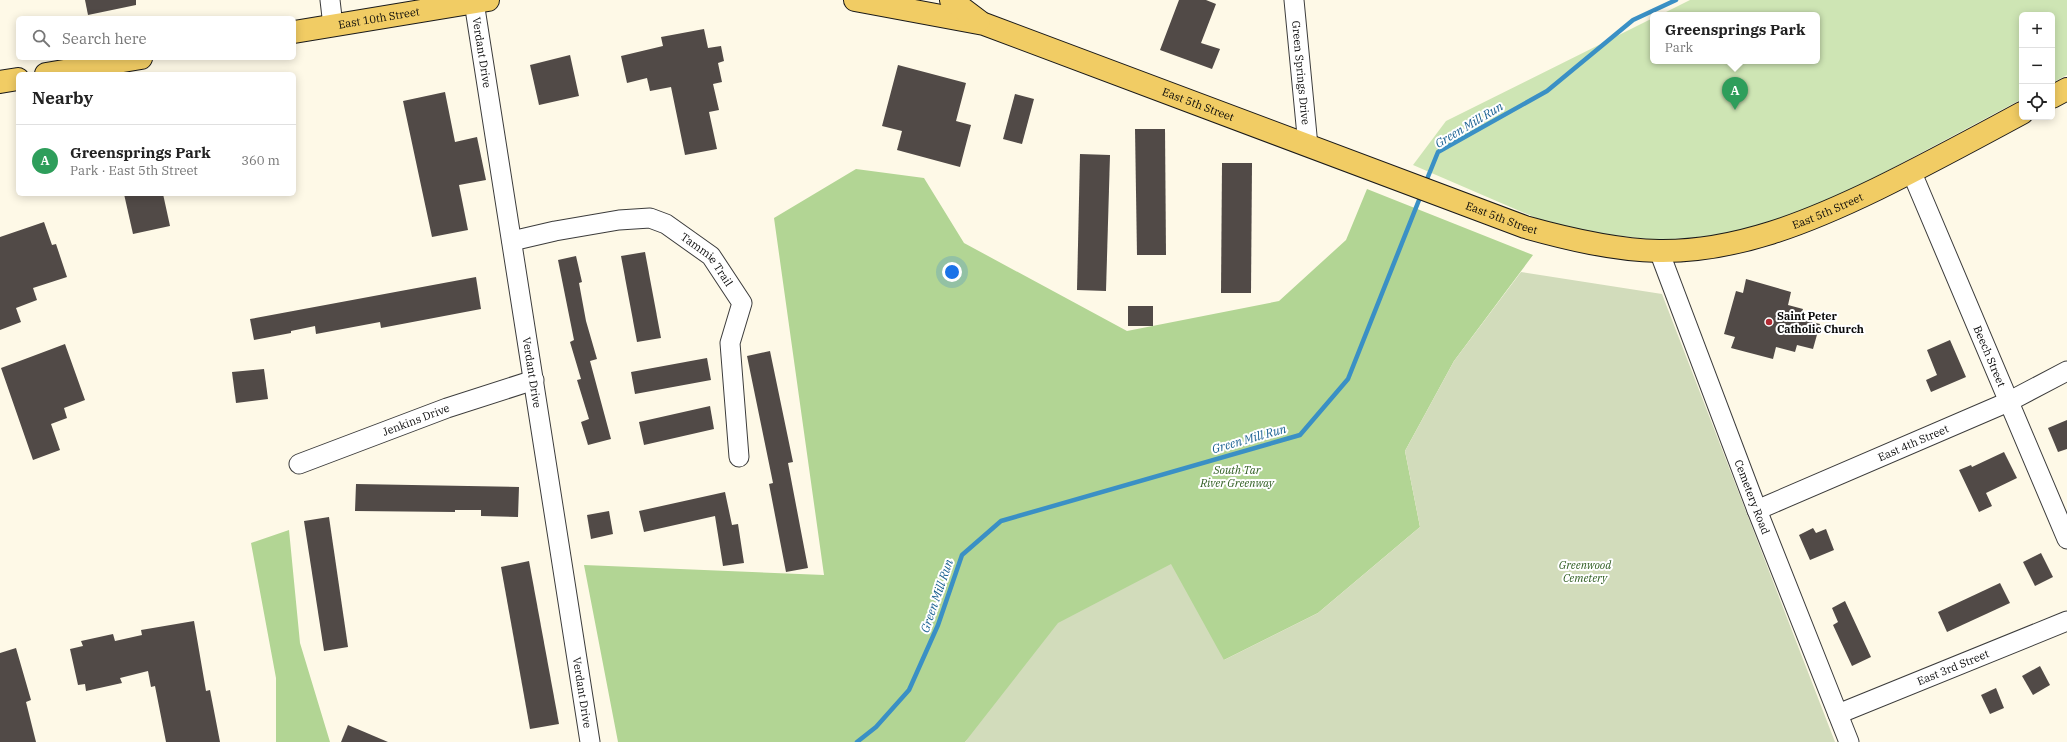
<!DOCTYPE html>
<meta charset="utf-8">
<style>
:root{--surface:#fff;--page:#f6f6f6;--text:#222;--muted:#767676;--line:#e0e0e0;--accent:#b02a33}
body{margin:0;font-family:"IBM Plex Serif",serif;background:var(--page);color:var(--text)}
.controls{position:absolute;right:12px;top:12px;display:grid;overflow:hidden;border-radius:6px;box-shadow:0 2px 10px #0003}
.controls button{width:36px;height:36px;display:grid;place-items:center;padding:0;border:0;border-bottom:1px solid var(--line);background:var(--surface);color:var(--text);font:20px sans-serif}
.you{position:absolute;left:952px;top:272px;width:14px;height:14px;margin:-10px;border:3px solid #fff;border-radius:50%;background:#1a73e8;box-shadow:0 0 0 6px #1a73e833}
.badge{display:grid;place-items:center;width:26px;height:26px;border-radius:50%;background:var(--accent);color:#fff;font-size:13px;font-weight:700}
.pin{position:absolute;translate:-50% -33px;filter:drop-shadow(0 1px 2px #0008)}
.pin::after{content:'';position:absolute;top:21px;width:14px;height:12px;background:inherit;clip-path:polygon(0 0,100% 0,50% 100%)}
.popup{position:absolute;left:1650px;top:12px;width:170px;height:52px;box-sizing:border-box;display:grid;place-content:center;border-radius:6px;background:var(--surface);filter:drop-shadow(0 1px 3px #0005);font-size:13px;white-space:nowrap;color:var(--muted)}
.popup b{font-size:15px;color:var(--text)}
.popup::after{content:'';position:absolute;left:50%;top:100%;margin-left:-8px;border:8px solid transparent;border-top-color:var(--surface)}
.list{margin:0;padding:0;list-style:none}
h2{display:flex;justify-content:space-between;align-items:center;height:52px;margin:0;padding:0 16px;font-size:17px}
h2 small{font-size:13px;font-weight:400;color:var(--muted)}
.list li{display:grid;grid-template-columns:26px 1fr auto;gap:12px;align-items:center;box-sizing:border-box;height:72px;padding:0 16px;border-top:1px solid var(--line)}
.list b{display:block;font-size:15px;white-space:nowrap}
.list p{margin:0;font-size:13px;white-space:nowrap;color:var(--muted)}
.list em{font-size:13px;font-style:normal;color:var(--muted)}
.icon{flex:none;width:22px;height:22px;fill:none;stroke:currentColor;stroke-width:2;stroke-linecap:round;stroke-linejoin:round}
.map{position:relative;flex:none;width:2067px;height:742px;overflow:hidden}
.search{position:absolute;background:var(--surface);box-shadow:0 2px 10px #0003;left:16px;top:16px;width:280px;height:44px;display:flex;align-items:center;gap:10px;box-sizing:border-box;padding:0 14px;border-radius:6px;color:var(--muted);font-size:15px}
.panel{position:absolute;background:var(--surface);box-shadow:0 2px 10px #0003;left:16px;top:72px;width:280px;height:124px;border-radius:6px}
.map>svg:first-child{display:block}
.green{fill:#cee5b4}
.forest{fill:#b2d594}
.cemetery{fill:#d2dcbb}
.lines{fill:none;stroke-linecap:round;stroke-linejoin:round}
.stream{stroke:#3a90c5;stroke-width:4.5}
.building{fill:#514a47}
.minor-casing{stroke:#3c3c3c;stroke-width:21}
.major-casing{stroke:#1a1a1a;stroke-width:24}
.minor{stroke:#fff;stroke-width:19}
.major{stroke:#f1cc64;stroke-width:22}
.poi-dot{fill:#b02a33;stroke:#fff;stroke-width:1.5}
.labels{text-anchor:middle;stroke-width:4;stroke-linejoin:round;paint-order:stroke}
.street-label{font-size:11px;fill:#090909;stroke:#fff}
.poi-label{font-size:11px;font-weight:bold;fill:#090909;stroke:#fff;text-anchor:start}
.park-label{font-size:11px;font-style:italic;fill:#2d5c1f;stroke:#fff}
.water-label{font-size:12px;font-style:italic;fill:#1b6192;stroke:#fff}
</style>
<div class="map">
<svg width="2067" height="742" viewBox="0 0 2067 742">
<rect width="100%" height="100%" fill="#fef9e7"/>
<!-- green -->
<polygon class="green" points="1690,0 2067,0 2067,75 2052,83 2052,15 2022,15 2022,99 1840,196 1752,229 1703,237 1656,240 1578,231 1536,218 1413,165 1446,121 1653,18 1653,61 1817,61 1817,15 1660,15"/>
<!-- forest -->
<g class="forest">
<polygon points="856,169 924,178 964,243 1127,331 1279,301 1346,240 1367,189 1533,255 1454,361 1405,451 1420,527 1318,613 1224,660 971,736 965,742 618,742 584,565 824,575 774,218"/>
<polygon points="289,530 300,643 330,742 276,742 276,678 251,543"/>
</g>
<!-- cemetery -->
<polygon class="cemetery" points="1521,272 1662,294 1835,742 965,742 1058,623 1171,564 1224,660 1318,613 1420,527 1405,451 1454,361"/>
<g class="lines">
<!-- stream -->
<g class="stream">
<polyline points="1425,184 1438,152 1547,91 1633,20 1676,0"/>
<polyline points="857,742 876,727 909,690 938,625 962,555 1001,521 1300,435 1348,379 1421,195"/>
</g>
</g>
<!-- building -->
<g class="building">
<polygon points="85,0 136,0 136,5 88,15"/>
<polygon points="1179,0 1206,0 1216,4 1201,43 1220,49 1212,69 1160,50"/>
<polygon points="704,29 708,48 721,46 724,61 718,63 722,82 713,84 719,110 709,112 717,149 685,155 671,87 650,91 647,78 627,83 621,56 663,46 661,37"/>
<polygon points="570,55 579,96 539,105 530,65"/>
<polygon points="898,65 966,83 956,121 971,125 960,167 897,150 902,131 882,126"/>
<polygon points="445,92 455,142 477,137 486,180 459,185 468,230 432,237 403,101"/>
<polygon points="1015,94 1034,99 1022,144 1003,139"/>
<polygon points="1135,129 1165,129 1166,255 1137,255"/>
<polygon points="1080,154 1110,155 1106,291 1077,290"/>
<polygon points="1222,163 1252,163 1251,293 1221,293"/>
<polygon points="124,194 163,194 170,226 133,234"/>
<polygon points="44,222 52,245 56,244 67,277 33,288 37,300 16,308 21,322 0,330 0,237"/>
<polygon points="645,252 661,338 637,342 621,256"/>
<polygon points="576,256 582,282 579,283 586,321 597,359 590,361 611,439 588,445 581,422 589,419 577,380 581,379 570,342 574,340 558,260"/>
<polygon points="476,277 481,309 381,328 380,322 316,334 315,326 291,331 291,333 254,340 250,319"/>
<polygon points="1746,279 1791,292 1788,305 1803,309 1800,319 1820,324 1813,349 1797,345 1795,352 1776,347 1773,359 1731,348 1735,337 1724,334 1736,291 1743,293"/>
<rect x="1128" y="306" width="25" height="20"/>
<polygon points="1950,340 1966,377 1931,392 1926,380 1937,375 1927,350"/>
<polygon points="65,344 85,400 64,408 67,418 51,424 60,450 33,460 1,368"/>
<polygon points="770,351 793,462 788,463 808,568 786,572 769,484 773,483 747,356"/>
<polygon points="707,358 711,380 635,394 631,372"/>
<polygon points="264,369 268,399 236,403 232,372"/>
<polygon points="710,406 714,429 644,445 639,422"/>
<polygon points="2067,420 2067,449 2058,452 2048,428"/>
<polygon points="2004,452 2017,478 1986,493 1992,506 1979,512 1959,470 1971,465 1972,467"/>
<polygon points="356,484 519,487 518,517 481,516 481,510 455,510 455,512 355,511"/>
<polygon points="725,492 732,525 738,524 744,563 723,566 715,516 644,532 639,511"/>
<polygon points="609,511 613,534 591,539 587,515"/>
<polygon points="329,517 348,647 324,651 304,521"/>
<polygon points="1813,528 1816,533 1826,529 1834,550 1810,560 1799,535"/>
<polygon points="2041,553 2053,577 2035,586 2023,562"/>
<polygon points="529,561 559,724 530,729 501,567"/>
<polygon points="2000,583 2010,603 1947,632 1938,612"/>
<polygon points="1845,601 1871,657 1852,666 1833,625 1838,622 1832,608"/>
<polygon points="194,621 206,691 210,690 220,742 166,742 155,686 151,687 148,671 120,678 122,683 86,691 85,684 78,685 70,649 83,646 81,641 113,634 115,641 142,635 141,630"/>
<polygon points="16,648 31,700 26,702 36,742 0,742 0,653"/>
<polygon points="2040,666 2050,685 2033,695 2022,676"/>
<polygon points="1996,688 2004,708 1990,714 1981,695"/>
<polygon points="348,725 388,742 341,742"/>
</g>
<g class="lines">
<defs>
<g id="minor">
<polyline points="330,0 333,26"/>
<path id="s1" d="M1294 0 1308 146"/>
<path id="s2" d="M474 2 590 742"/>
<path id="s3" d="M1912 173 2067 539"/>
<path id="s4" d="M512 241 555 231 619 220 650 218 666 224 711 256 742 303 730 343 739 457"/>
<path id="s5" d="M1659 251 1757 510 1849 742"/>
<path id="s6" d="M299 464 447 408 534 380"/>
<path id="s7" d="M1757 510 2008 402 2067 371"/>
<path id="s8" d="M1838 714 2067 621"/>
</g>
<g id="major">
<path id="s9" d="M855 0 984 24 1525 227C1568 239 1614 250 1659 251 1736 252 1809 222 1877 189 1926 165 1974 139 2022 113"/>
<polyline points="951,0 979,21"/>
<path id="s10" d="M294 32 488 0"/>
<polyline points="46,74 141,58"/>
<polyline points="0,82 18,79"/>
<polyline points="2052,97 2067,89"/>
</g>
</defs>
<!-- minor casing -->
<use href="#minor" class="minor-casing"/>
<!-- major casing -->
<use href="#major" class="major-casing"/>
<!-- minor -->
<use href="#minor" class="minor"/>
<!-- major -->
<use href="#major" class="major"/>
</g>
<!-- markers -->
<circle class="poi-dot" cx="1769" cy="322" r="4"/>
<g class="labels">
<!-- street labels -->
<g class="street-label">
<text dy="4" stroke="none"><textPath href="#s10" startOffset="86">East 10th Street</textPath></text>
<text dy="4" stroke="none"><textPath href="#s2" startOffset="51">Verdant Drive</textPath></text>
<text dy="4" stroke="none"><textPath href="#s1" startOffset="73">Green Springs Drive</textPath></text>
<text dy="4" stroke="none"><textPath href="#s9" startOffset="360">East 5th Street</textPath></text>
<text dy="4" stroke="none"><textPath href="#s9" startOffset="1020">East 5th Street</textPath></text>
<text dy="4" stroke="none"><textPath href="#s9" startOffset="684">East 5th Street</textPath></text>
<text dy="4" stroke="none"><textPath href="#s4" startOffset="212">Tammie Trail</textPath></text>
<text dy="4" stroke="none"><textPath href="#s3" startOffset="199">Beech Street</textPath></text>
<text dy="4" stroke="none"><textPath href="#s2" startOffset="375">Verdant Drive</textPath></text>
<text dy="4" stroke="none"><textPath href="#s6" startOffset="125">Jenkins Drive</textPath></text>
<text dy="4" stroke="none"><textPath href="#s7" startOffset="170">East 4th Street</textPath></text>
<text dy="4" stroke="none"><textPath href="#s5" startOffset="263">Cemetery Road</textPath></text>
<text dy="4" stroke="none"><textPath href="#s8" startOffset="124">East 3rd Street</textPath></text>
<text dy="4" stroke="none"><textPath href="#s2" startOffset="699">Verdant Drive</textPath></text>
</g>
<!-- poi labels -->
<g class="poi-label">
<text x="1777" y="320">Saint Peter<tspan x="1777" dy="13">Catholic Church</tspan></text>
</g>
<!-- park labels -->
<g class="park-label">
<text x="1237" y="474">South Tar<tspan x="1237" dy="13">River Greenway</tspan></text>
<text x="1585" y="569">Greenwood<tspan x="1585" dy="13">Cemetery</tspan></text>
</g>
<!-- water labels -->
<g class="water-label">
<text transform="translate(1469 125) rotate(-31)" y="4">Green Mill Run</text>
<text transform="translate(1249 439) rotate(-16)" y="4">Green Mill Run</text>
<text transform="translate(937 596) rotate(-71)" y="4">Green Mill Run</text>
</g>
</g>
</svg>
<div class="controls">
<button>+</button>
<button>−</button>
<button><svg class="icon" aria-label="locate" viewBox="0 0 24 24"><circle cx="12" cy="12" r="6"/><path d="M12 2v4M12 18v4M2 12h4M18 12h4"/></svg></button>
</div>
<div class="you"></div>
<div class="pin badge" style="left:1735px;top:110px;background:#2e9e5b">A</div>
<div class="popup"><b>Greensprings Park</b>Park</div>
<div class="search"><svg class="icon" aria-label="search" viewBox="0 0 24 24"><circle cx="10" cy="10" r="6"/><path d="M15 15l6 6"/></svg>Search here</div>
<section class="panel">
<h2>Nearby<small></small></h2>
<ul class="list">
<li><span class="badge" style="background:#2e9e5b">A</span><div><b>Greensprings Park</b><p>Park · East 5th Street</p></div><em>360 m</em></li>
</ul>
</section>
</div>
